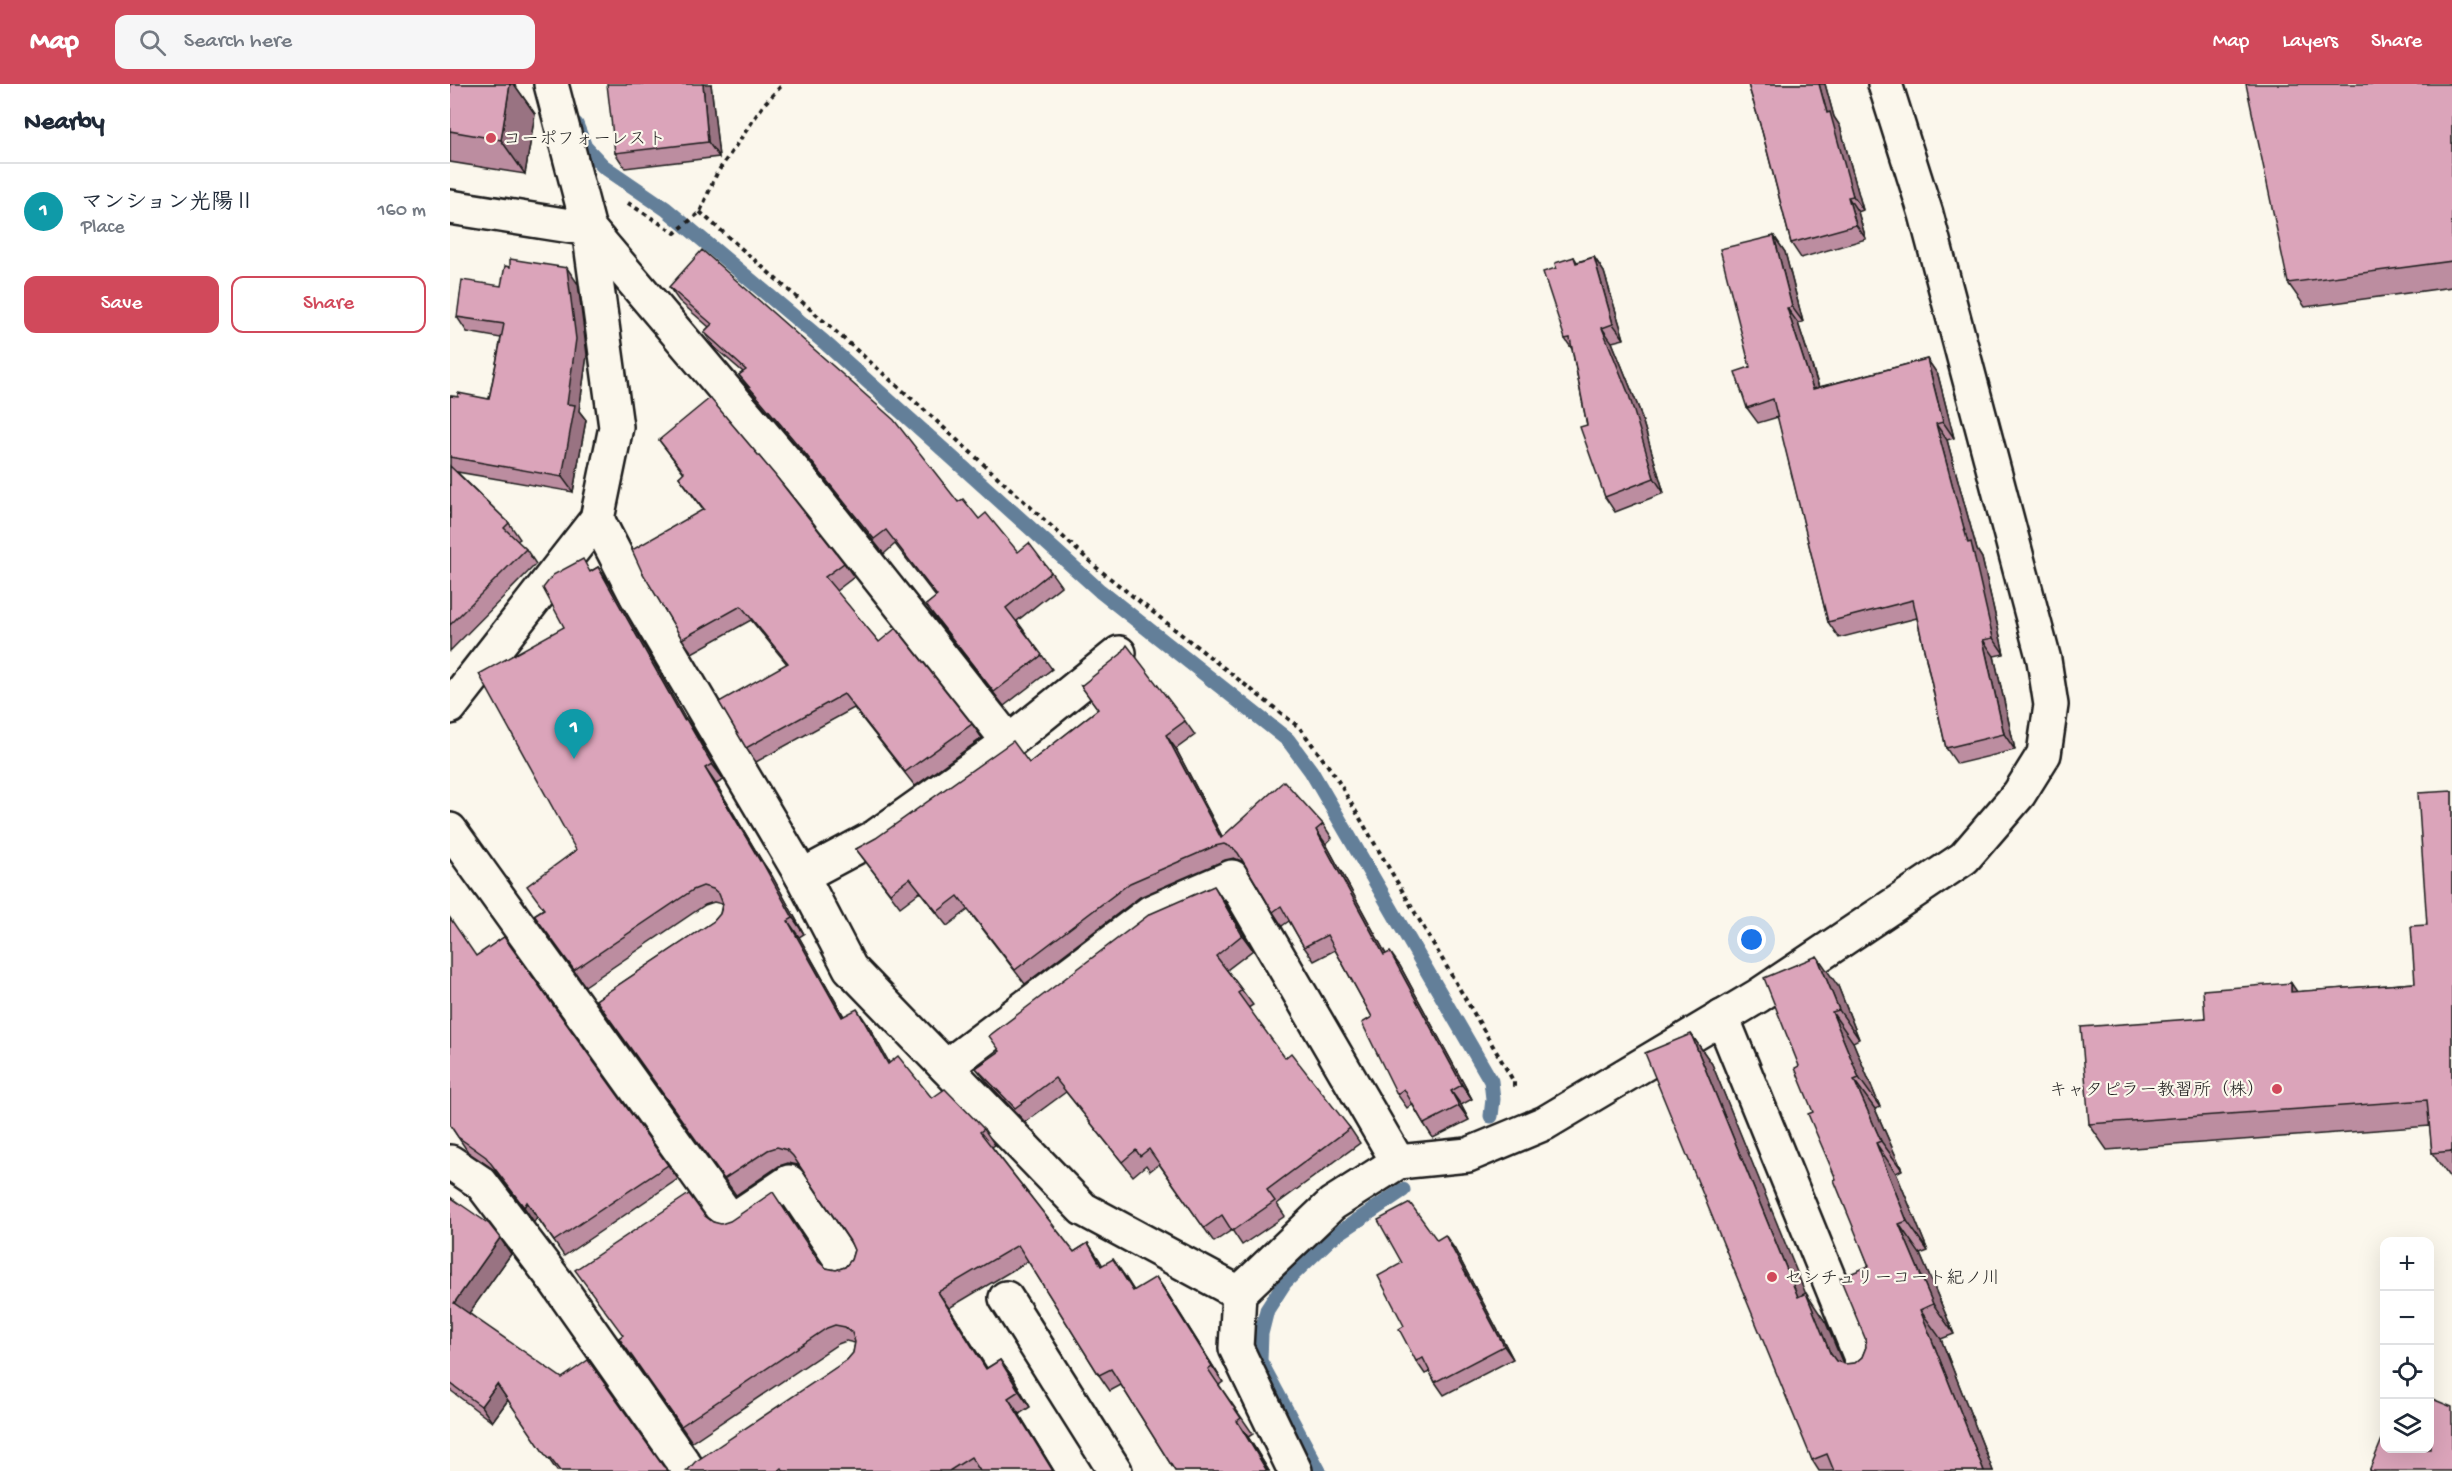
<!DOCTYPE html>
<meta charset="utf-8">
<style>
:root{--surface:#fff;--page:#f6f6f7;--text:#1f2937;--muted:#747a83;--line:#e0e1e3;--accent:#d1495b}
body{margin:0;font-family:"Gochi Hand","Klee One",sans-serif;background:var(--page);color:var(--text)}
.controls{position:absolute;right:18px;bottom:18px;display:grid;overflow:hidden;border-radius:12px;box-shadow:0 6px 24px #0002}
.controls button{width:54px;height:54px;display:grid;place-items:center;padding:0;border:0;border-bottom:2px solid var(--line);background:var(--surface);color:var(--text);font:30px sans-serif}
.you{position:absolute;left:1302px;top:856px;width:21px;height:21px;margin:-15px;border:4px solid #fff;border-radius:50%;background:#1a73e8;box-shadow:0 0 0 9px #1a73e833}
.badge{display:grid;place-items:center;width:39px;height:39px;border-radius:50%;background:var(--accent);color:#fff;font-size:20px;font-weight:700}
.pin{position:absolute;translate:-50% -50px;filter:drop-shadow(0 2px 3px #0008)}
.pin::after{content:'';position:absolute;top:32px;width:21px;height:18px;background:inherit;clip-path:polygon(0 0,100% 0,50% 100%)}
.list{margin:0;padding:0;list-style:none}
h2{display:flex;justify-content:space-between;align-items:center;height:78px;margin:0;padding:0 24px;font-size:26px}
h2 small{font-size:20px;font-weight:400;color:var(--muted)}
.list li{display:grid;grid-template-columns:39px 1fr auto;gap:18px;align-items:center;box-sizing:border-box;height:96px;padding:0 24px;border-top:2px solid var(--line)}
.list b{display:block;font-size:22px;white-space:nowrap}
.list p{margin:0;font-size:20px;white-space:nowrap;color:var(--muted)}
.list em{font-size:20px;font-style:normal;color:var(--muted)}
.actions{display:flex;gap:12px;padding:18px 24px}
.actions a{flex:1;padding:14px 0;border:2px solid var(--accent);border-radius:12px;text-align:center;font-size:21px;color:var(--accent)}
.actions .main{background:var(--accent);color:#fff}
.icon{flex:none;width:33px;height:33px;fill:none;stroke:currentColor;stroke-width:2;stroke-linecap:round;stroke-linejoin:round}
.map{position:relative;flex:none;width:2002px;height:1387px;overflow:hidden}
header{display:flex;align-items:center;gap:36px;box-sizing:border-box;height:84px;padding:0 30px;background:var(--accent);color:#fff}
header strong{font-size:28px}
nav{display:flex;gap:33px;margin-inline-start:auto;font-size:21px}
.search{width:420px;height:54px;background:var(--page);display:flex;align-items:center;gap:15px;box-sizing:border-box;padding:0 21px;border-radius:12px;color:var(--muted);font-size:22px}
main{display:flex}
aside{flex:1;background:var(--surface)}
.map>svg:first-child{display:block}
.lines{fill:none;stroke-linecap:round;stroke-linejoin:round}
.stream{stroke:#647f99;stroke-width:15}
.street-casing{stroke:#1c1c1c;stroke-width:38}
.path{stroke:#1c1c1c;stroke-width:4;stroke-dasharray:4.5 4.5;stroke-linecap:butt}
.street{stroke:#fbf7ec;stroke-width:33}
.wall{fill:#bc8da0;stroke:#1c1c1c;stroke-width:1.5}
.shaded-wall{fill:#997382;stroke:#1c1c1c;stroke-width:1.5}
.building{fill:#dba4ba;stroke:#1c1c1c;stroke-width:1.5}
.poi-dot{fill:#d1495b;stroke:#fbf7ec;stroke-width:2}
.labels{text-anchor:middle;stroke-width:4.5;stroke-linejoin:round;paint-order:stroke}
.poi-label{font-size:18px;fill:#1c1c1c;stroke:#fbf7ec;text-anchor:start}
</style>
<header>
<strong>Map</strong>
<div class="search"><svg class="icon" aria-label="search" viewBox="0 0 24 24"><circle cx="10" cy="10" r="6"/><path d="M15 15l6 6"/></svg>Search here</div>
<nav><a>Map</a><a>Layers</a><a>Share</a></nav>
</header>
<main>
<aside>
<h2>Nearby<small></small></h2>
<ul class="list">
<li><span class="badge" style="background:#0f9aa8">1</span><div><b>マンション光陽Ⅱ</b><p>Place</p></div><em>160 m</em></li>
</ul>
<div class="actions"><a class="main">Save</a><a>Share</a></div>
</aside>
<div class="map">
<svg width="2002" height="1387" viewBox="0 0 2002 1387">
<rect width="100%" height="100%" fill="#fbf7ec"/>
<filter id="ink" filterUnits="userSpaceOnUse"><feTurbulence type="fractalNoise" baseFrequency=".0167" numOctaves="2"/><feDisplacementMap in="SourceGraphic" scale="12" xChannelSelector="R" yChannelSelector="G"/><feConvolveMatrix kernelMatrix="1 2 1 2 8 2 1 2 1" color-interpolation-filters="sRGB"/></filter>
<g filter="url(#ink)">
<g class="lines">
<!-- stream -->
<g class="stream">
<polyline points="126,40 135,63 153,82 216,125 374,258 650,507 838,656 861,687 1041,997 1043,1015 1041,1032"/>
<polyline points="869,1387 810,1277 811,1250 817,1226 835,1198 880,1155 953,1106"/>
</g>
<defs>
<g id="street">
<polyline points="0,123 139,145 349,393 559,658 425,753 352,792"/>
<polyline points="147,435 186,511 352,792 400,884 633,1125 789,1209"/>
<polyline points="0,623 147,435 166,343 139,145 101,0"/>
<polyline points="559,658 669,569"/>
<polyline points="0,746 281,1137 339,1098 396,1183"/>
<polyline points="1272,933 1418,1291"/>
<polyline points="496,983 701,828 782,793 948,1078"/>
<polyline points="0,1078 31,1099 107,1199 239,1387"/>
<polyline points="556,1214 665,1387"/>
<polyline points="845,1387 786,1264 789,1209 882,1120 948,1078 1018,1071 1095,1039 1308,912 1514,774 1569,710 1594,670 1601,621 1594,576 1476,130 1435,0"/>
</g>
</defs>
<!-- street casing -->
<use href="#street" class="street-casing"/>
<!-- path -->
<g class="path">
<polyline points="178,119 225,149 250,128 267,89 315,19 333,0"/>
<polyline points="250,128 470,322 647,484 850,644 884,690 1064,998 1064,1006"/>
</g>
<!-- street -->
<use href="#street" class="street"/>
</g>
<!-- wall -->
<g class="wall">
<polygon points="0,0 64,0 85,30 75,90 0,78"/>
<polygon points="261,0 269,73 175,84 165,69"/>
<polygon points="1298,0 1375,0 1384,33 1390,42 1413,126 1408,128 1416,155 1351,174 1341,159 1312,47"/>
<polygon points="2002,0 2002,203 1855,223 1838,199"/>
<polygon points="1324,152 1335,168 1353,238 1348,239 1369,303 1477,275 1488,291 1504,354 1497,356 1527,466 1532,474 1554,570 1544,572 1565,666 1507,680 1496,664 1467,534 1389,554 1378,538 1328,333 1308,339 1297,324"/>
<polygon points="1124,173 1127,178 1144,173 1154,188 1174,255 1162,258 1189,325 1214,409 1165,428 1155,413 1137,341 1122,265 1115,255 1106,184"/>
<polygon points="128,200 137,271 129,327 136,336 123,408 7,388 59,439 70,455 67,457 76,465 86,480 0,567 0,312 39,315 51,254 17,248 7,233 51,202"/>
<polygon points="219,203 508,418 529,435 568,468 601,488 611,502 567,537 602,585 554,622 486,535 476,521 486,513 445,460 434,470 363,381 299,305 289,291 293,288 264,263 254,248 259,243 229,217"/>
<polygon points="209,356 394,479 404,493 386,507 429,558 522,640 532,654 465,702 404,624 306,678 296,664 337,580 301,536 242,569 232,555 253,426 229,393 234,389"/>
<polygon points="148,483 159,499 235,635 247,651 274,696 266,700 311,776 322,792 354,850 349,853 394,932 418,941 439,979 482,1014 534,1045 545,1061 542,1063 624,1168 638,1159 652,1181 674,1191 684,1207 717,1209 773,1298 769,1301 803,1350 798,1353 819,1387 725,1387 671,1301 660,1307 649,1291 578,1177 499,1224 537,1284 550,1276 562,1292 580,1323 569,1330 604,1387 237,1387 397,1276 403,1269 405,1259 396,1257 388,1260 242,1358 169,1254 173,1251 255,1132 263,1138 370,1179 376,1184 386,1186 395,1183 401,1176 404,1166 400,1157 353,1087 348,1081 338,1079 329,1082 286,1111 146,916 264,837 270,830 272,820 264,818 255,821 135,902 84,831 93,825 126,766 114,543 141,487"/>
<polygon points="631,602 735,637 745,651 726,665 772,752 873,740 882,754 876,760 936,870 950,882 1022,1015 1011,1021 1019,1036 983,1054 974,1040 962,1020 957,1024 947,1010 922,933 885,866 864,877 854,863 839,837 832,842 823,828 792,777 784,774 775,776 690,813 575,900 518,826 497,842 470,808 450,823 406,765 579,679 648,625"/>
<polygon points="2002,707 2002,1094 2000,1094 1982,1069 1980,1042 1657,1066 1639,1040 1755,934 1841,899 1846,908 1965,899"/>
<polygon points="774,817 803,866 777,886 803,921 798,924 835,974 900,1044 910,1059 827,1120 835,1132 792,1161 782,1146 764,1158 709,1080 700,1087 696,1081 683,1092 616,1008 575,1038 537,998 526,984"/>
<polygon points="54,853 228,1095 114,1172 87,1133 84,1138 46,1087 18,1068 0,1041 26,872"/>
<polygon points="1388,902 1409,955 1403,958 1430,1023 1425,1025 1452,1086 1446,1089 1478,1167 1470,1170 1504,1250 1491,1255 1543,1387 1369,1387 1362,1376 1241,950 1262,980 1355,1210 1376,1239 1393,1279 1395,1280 1405,1279 1412,1273 1416,1263 1419,1182 1386,1095 1363,1028 1349,982"/>
<polygon points="0,1113 61,1170 19,1229 219,1387 107,1387 58,1316 42,1338 0,1306"/>
<polygon points="987,1156 1004,1164 1063,1275 994,1311 985,1298 980,1288 975,1290 966,1277 954,1242"/>
</g>
<!-- shaded-wall -->
<g class="shaded-wall">
<polygon points="60,0 64,0 85,30 75,90 51,56"/>
<polygon points="253,0 261,0 269,73 258,58"/>
<polygon points="1369,0 1375,0 1384,33 1390,42 1413,126 1403,112 1377,29"/>
<polygon points="1398,113 1408,128 1416,155 1406,141"/>
<polygon points="1324,152 1335,168 1353,238 1342,223"/>
<polygon points="1144,173 1154,188 1174,255 1163,240"/>
<polygon points="117,184 128,200 137,271 129,327 136,336 123,408 112,393 117,320"/>
<polygon points="1337,224 1348,239 1374,320 1363,305"/>
<polygon points="1152,244 1162,258 1189,325 1214,409 1204,394"/>
<polygon points="1477,275 1488,291 1504,354 1493,338"/>
<polygon points="1486,340 1497,356 1527,466 1532,474 1554,570 1543,554"/>
<polygon points="148,483 159,499 245,652 234,636"/>
<polygon points="1533,556 1544,572 1565,666 1554,650"/>
<polygon points="236,635 247,651 274,696 262,680"/>
<polygon points="716,651 726,665 777,762 771,754"/>
<polygon points="255,684 266,700 316,784 311,776 322,792 354,850 343,834"/>
<polygon points="866,746 876,760 944,885 934,871"/>
<polygon points="764,802 774,817 803,866 792,851"/>
<polygon points="338,837 349,853 403,949 392,933"/>
<polygon points="940,868 950,882 1022,1015 1012,1001"/>
<polygon points="1367,872 1388,902 1409,955 1389,926"/>
<polygon points="1841,899 1859,925 1841,908"/>
<polygon points="407,925 418,941 449,996 438,980"/>
<polygon points="1382,928 1403,958 1430,1023 1409,994"/>
<polygon points="1241,950 1262,980 1369,1242 1348,1213"/>
<polygon points="1404,996 1425,1025 1452,1086 1431,1057"/>
<polygon points="1001,1007 1011,1021 1019,1036 1009,1022"/>
<polygon points="1426,1059 1446,1089 1478,1167 1457,1137"/>
<polygon points="77,1118 87,1133 84,1138 74,1123"/>
<polygon points="1449,1140 1470,1170 1504,1250 1483,1220"/>
<polygon points="995,1151 1004,1164 1063,1275 1054,1262"/>
<polygon points="50,1154 61,1170 15,1235 4,1219"/>
<polygon points="638,1159 649,1175 662,1198 651,1182"/>
<polygon points="663,1175 674,1191 694,1223 683,1207"/>
<polygon points="706,1193 717,1209 773,1298 762,1282"/>
<polygon points="488,1208 499,1224 547,1301 536,1285"/>
<polygon points="1356,1209 1376,1239 1401,1299 1380,1269"/>
<polygon points="1470,1226 1491,1255 1543,1387 1534,1387"/>
<polygon points="550,1276 562,1292 580,1323 569,1307"/>
<polygon points="47,1300 58,1316 42,1338 31,1322"/>
<polygon points="558,1314 569,1330 604,1387 603,1387"/>
<polygon points="787,1337 798,1353 819,1387 817,1387"/>
</g>
<!-- building -->
<g class="building">
<polygon points="0,0 60,0 51,56 0,47"/>
<polygon points="157,0 253,0 258,58 165,69"/>
<polygon points="1298,0 1369,0 1377,29 1380,28 1403,112 1398,113 1406,141 1341,159 1312,47"/>
<polygon points="1796,0 2002,0 2002,177 1838,199"/>
<polygon points="1324,152 1342,223 1337,224 1363,305 1477,275 1493,338 1486,340 1518,459 1521,458 1543,554 1533,556 1554,650 1496,664 1463,516 1378,538 1323,315 1297,324 1285,288 1300,283 1270,165"/>
<polygon points="252,166 444,336 508,418 513,415 529,435 536,429 568,468 579,459 601,488 556,524 592,571 544,608 476,521 487,512 436,446 424,455 353,367 289,291 296,286 254,248 262,240 219,203"/>
<polygon points="1124,173 1126,179 1144,173 1163,240 1152,244 1179,311 1204,394 1155,413 1130,343 1137,341 1120,254 1115,255 1093,188 1106,184 1105,179"/>
<polygon points="60,175 117,184 126,255 117,320 125,321 112,393 0,373 0,312 8,313 8,309 39,315 54,240 7,233 12,196 51,202 55,182 60,183"/>
<polygon points="260,314 325,391 394,479 375,493 429,558 446,544 522,640 455,688 394,610 296,664 269,618 338,579 291,522 232,555 192,488 182,466 254,425 229,393 234,388 209,356"/>
<polygon points="0,382 59,439 54,444 76,465 0,541"/>
<polygon points="133,475 140,488 148,483 234,636 236,635 262,680 255,684 310,777 311,776 343,834 338,837 392,933 407,925 438,980 448,972 482,1014 495,1005 534,1045 530,1048 624,1168 638,1159 651,1182 663,1175 683,1207 706,1193 762,1282 758,1285 791,1334 787,1337 817,1387 725,1387 661,1285 649,1291 568,1161 488,1208 536,1285 550,1276 569,1307 558,1314 603,1387 530,1387 521,1373 499,1387 334,1387 332,1384 328,1387 237,1387 245,1378 397,1276 403,1269 405,1258 402,1249 395,1243 385,1241 377,1244 231,1342 169,1254 173,1251 125,1186 239,1110 255,1132 263,1138 271,1140 280,1137 323,1108 369,1178 376,1184 386,1186 395,1183 401,1176 404,1166 400,1157 343,1072 337,1066 327,1063 318,1066 274,1095 146,916 264,837 270,830 273,820 269,810 263,805 253,802 243,806 124,886 84,831 94,825 77,802 126,766 29,590 114,543 93,504 103,491"/>
<polygon points="677,561 735,637 716,651 771,754 834,697 873,740 866,746 934,871 940,868 1012,1001 1001,1007 1009,1022 974,1040 954,1005 947,1010 912,939 922,933 877,851 854,863 831,822 823,828 788,769 783,764 774,760 765,762 680,799 565,886 508,812 487,828 460,794 440,809 406,765 426,754 563,657 579,679 648,625 631,602 671,570"/>
<polygon points="2002,707 2002,1067 1982,1069 1977,1016 1639,1040 1631,943 1755,934 1753,906 1841,899 1841,908 1965,899 1961,842 1977,841 1968,709"/>
<polygon points="764,802 792,851 766,872 792,906 788,909 835,974 841,969 900,1044 817,1106 825,1117 782,1147 772,1131 754,1144 699,1065 690,1072 686,1066 672,1078 605,994 565,1024 526,984 550,967 539,952 700,830"/>
<polygon points="0,834 26,872 54,853 218,1081 104,1157 77,1118 74,1123 36,1073 8,1053 0,1041"/>
<polygon points="1367,872 1389,926 1382,928 1409,994 1404,996 1431,1057 1426,1059 1457,1137 1449,1140 1483,1220 1470,1226 1534,1387 1384,1387 1377,1370 1362,1376 1195,969 1241,950 1348,1213 1356,1209 1380,1269 1386,1277 1395,1280 1405,1279 1412,1273 1416,1263 1415,1254 1390,1194 1419,1182 1384,1096 1386,1095 1358,1030 1363,1028 1345,984 1349,982 1314,894"/>
<polygon points="0,1113 39,1140 50,1154 4,1219 112,1294 138,1276 213,1382 219,1387 110,1387 100,1374 98,1375 47,1300 31,1322 0,1299"/>
<polygon points="960,1119 987,1156 995,1151 1054,1262 985,1298 973,1274 966,1277 949,1245 954,1242 928,1192 952,1179 928,1136"/>
<polygon points="1980,1314 2002,1323 2002,1387 1919,1387 1935,1348 1935,1365 1980,1365"/>
</g>
</g>
<!-- markers -->
<g class="poi-dot">
<circle cx="41" cy="54" r="6"/>
<circle cx="1827" cy="1005" r="6"/>
<circle cx="1322" cy="1193" r="6"/>
</g>
<g class="labels">
<!-- poi labels -->
<g class="poi-label">
<text x="53" y="60">コーポフォーレスト</text>
<text x="1815" y="1011" text-anchor="end">キャタピラー教習所（株）</text>
<text x="1334" y="1199">センチュリーコート紀ノ川</text>
</g>
</g>
</svg>
<div class="controls">
<button>+</button>
<button>−</button>
<button><svg class="icon" aria-label="locate" viewBox="0 0 24 24"><circle cx="12" cy="12" r="6"/><path d="M12 2v4M12 18v4M2 12h4M18 12h4"/></svg></button>
<button><svg class="icon" aria-label="layers" viewBox="0 0 24 24"><path d="M12 4l9 5-9 5-9-5zM3 14l9 5 9-5"/></svg></button>
</div>
<div class="you"></div>
<div class="pin badge" style="left:124px;top:675px;background:#0f9aa8">1</div>
</div>
</main>
